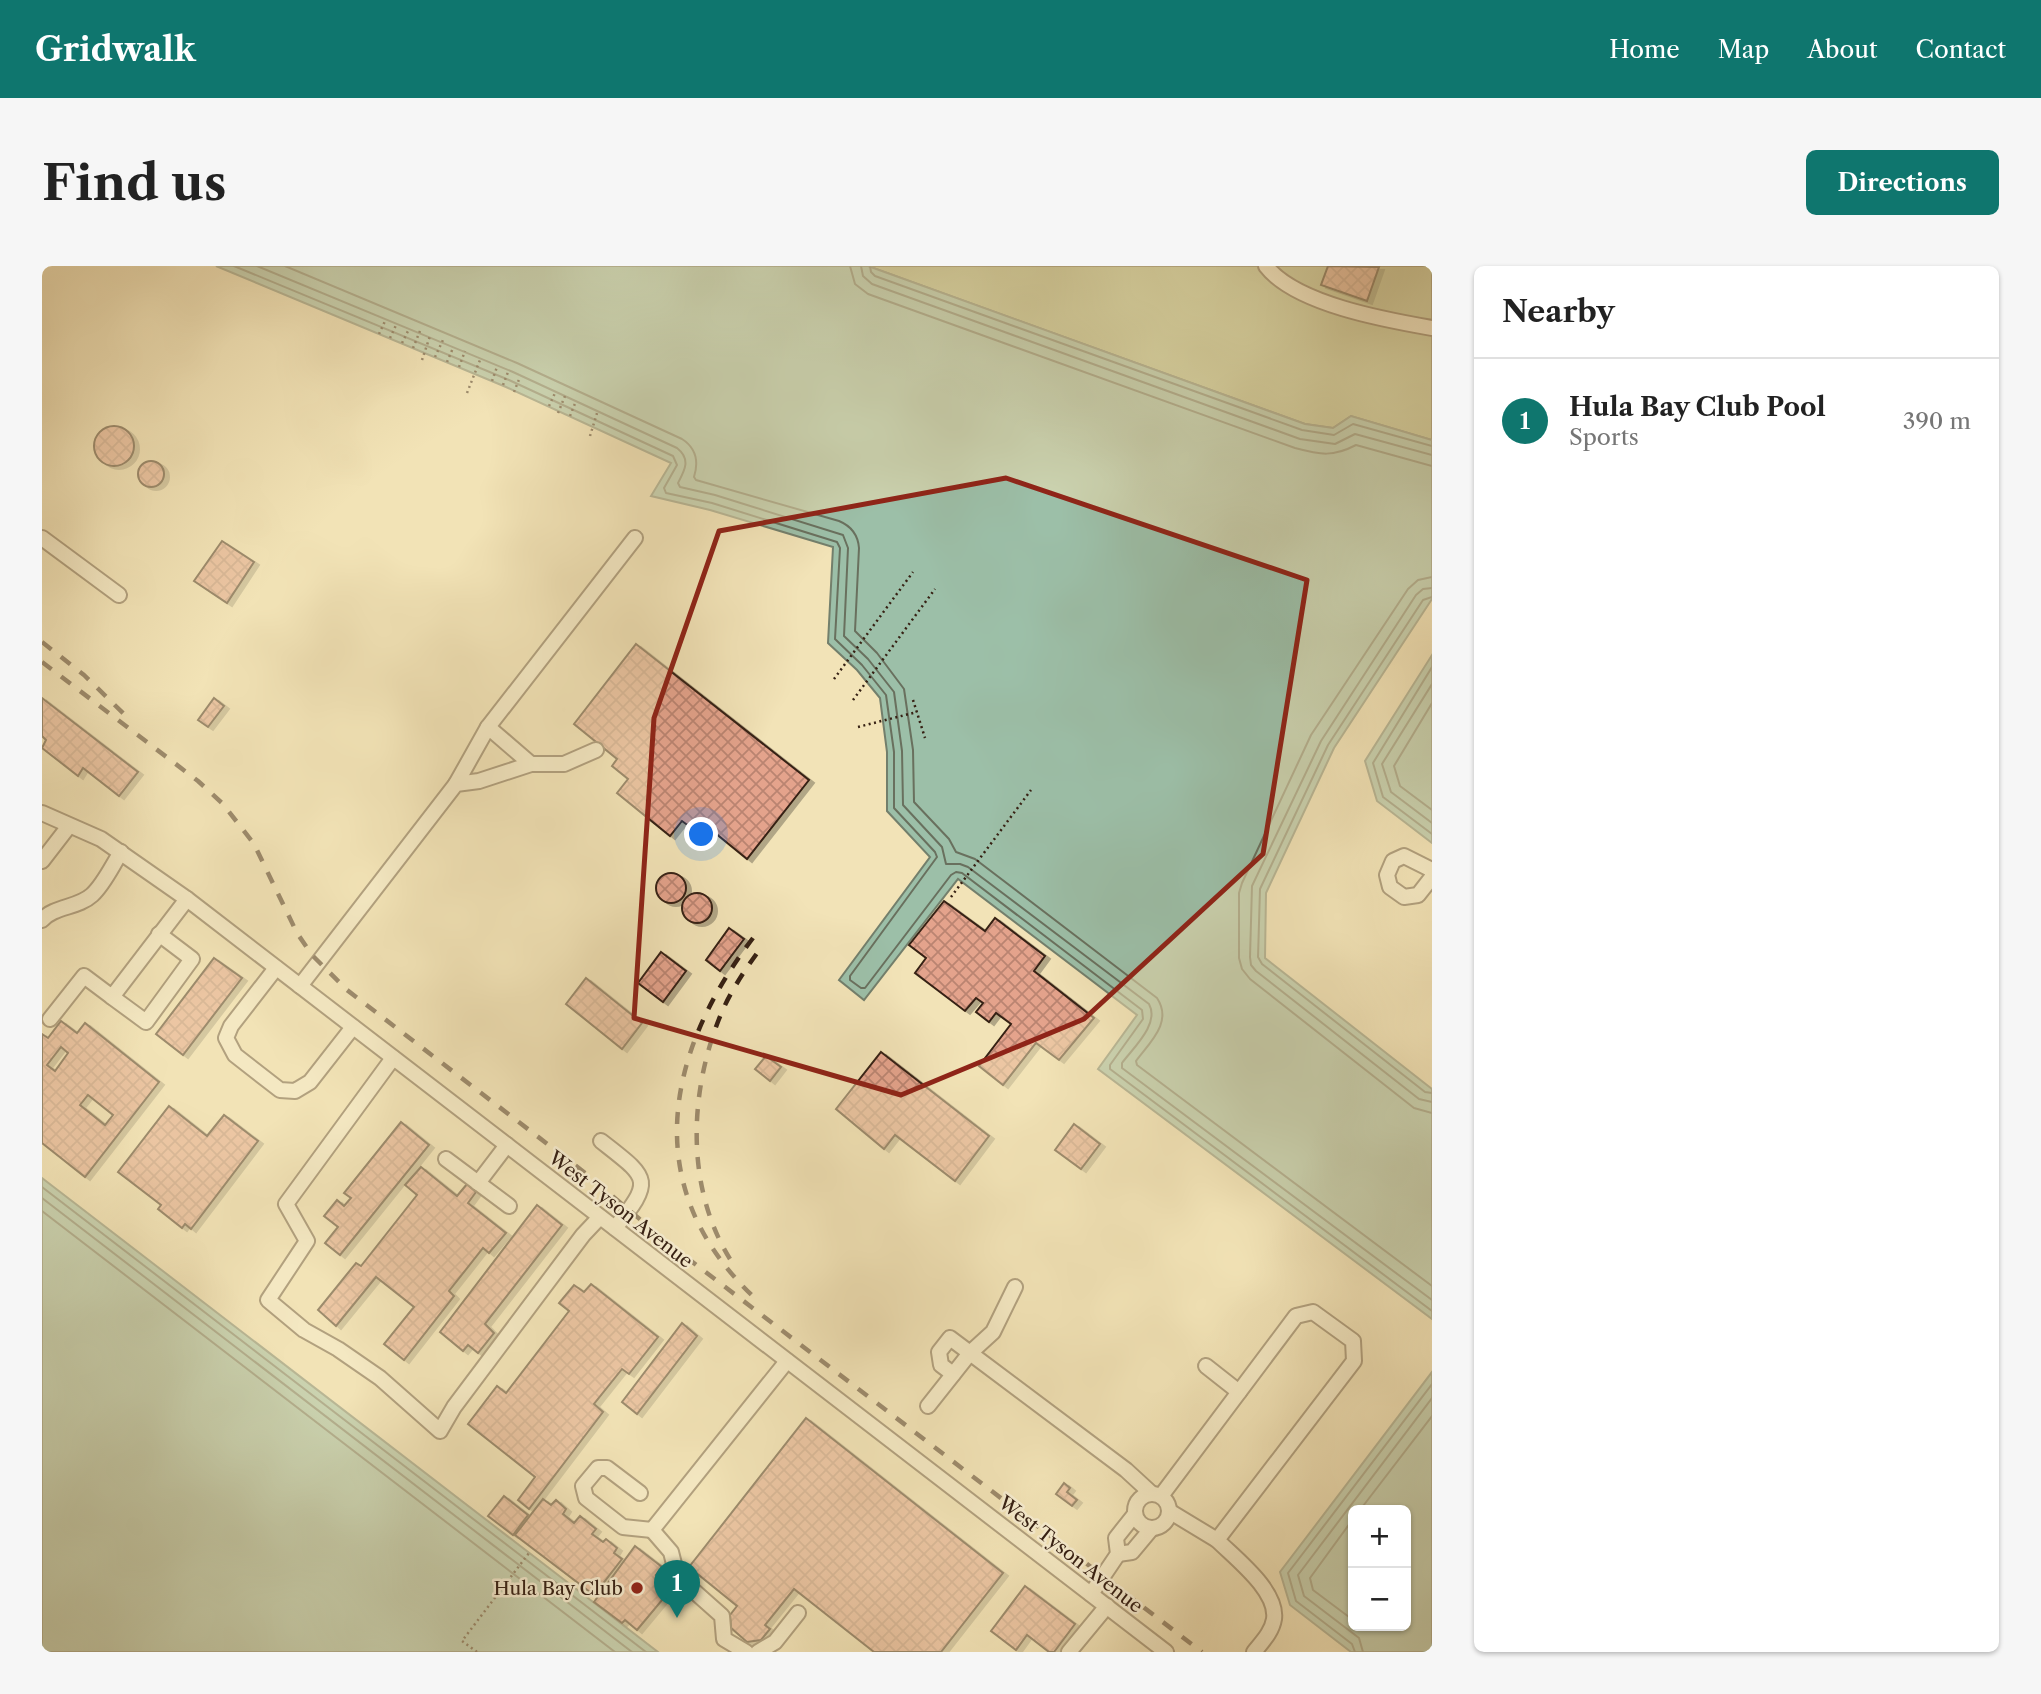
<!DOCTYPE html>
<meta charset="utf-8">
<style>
:root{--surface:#fff;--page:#f6f6f6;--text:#222;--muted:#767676;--line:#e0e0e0;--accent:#0f766e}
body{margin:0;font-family:"Libre Caslon Text",serif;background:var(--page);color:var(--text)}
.controls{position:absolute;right:21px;bottom:21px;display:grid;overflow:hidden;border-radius:10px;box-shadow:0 2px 5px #0004}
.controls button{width:63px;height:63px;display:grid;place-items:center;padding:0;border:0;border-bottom:2px solid var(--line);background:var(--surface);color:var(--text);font:35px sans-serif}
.you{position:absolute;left:660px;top:569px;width:24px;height:24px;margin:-18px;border:5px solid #fff;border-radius:50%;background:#1a73e8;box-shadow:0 0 0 10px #1a73e833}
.badge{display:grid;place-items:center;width:46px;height:46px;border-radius:50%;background:var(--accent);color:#fff;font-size:23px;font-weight:700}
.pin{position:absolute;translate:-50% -58px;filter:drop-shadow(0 2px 4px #0008)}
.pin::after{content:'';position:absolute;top:37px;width:24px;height:21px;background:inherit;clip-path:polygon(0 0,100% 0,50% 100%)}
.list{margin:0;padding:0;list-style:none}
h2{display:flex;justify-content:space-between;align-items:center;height:91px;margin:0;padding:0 28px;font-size:30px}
h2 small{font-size:23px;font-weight:400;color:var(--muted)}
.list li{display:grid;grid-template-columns:46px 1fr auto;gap:21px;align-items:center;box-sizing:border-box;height:126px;padding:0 28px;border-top:2px solid var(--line)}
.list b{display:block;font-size:26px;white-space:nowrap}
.list p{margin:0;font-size:23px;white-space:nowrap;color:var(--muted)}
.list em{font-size:23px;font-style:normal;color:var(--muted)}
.map{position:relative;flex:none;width:1390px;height:1386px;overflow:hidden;border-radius:10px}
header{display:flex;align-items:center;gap:42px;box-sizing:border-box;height:98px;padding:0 35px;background:var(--accent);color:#fff}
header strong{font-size:33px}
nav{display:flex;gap:38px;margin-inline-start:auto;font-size:24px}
.intro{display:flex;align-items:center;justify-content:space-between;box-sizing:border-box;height:168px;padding:0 42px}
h1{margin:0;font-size:49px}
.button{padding:18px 32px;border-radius:10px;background:var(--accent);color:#fff;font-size:24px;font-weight:700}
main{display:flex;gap:42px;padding:0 42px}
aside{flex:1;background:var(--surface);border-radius:10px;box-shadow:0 2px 5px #0004}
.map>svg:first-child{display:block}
.park{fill:#bac48e;stroke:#787250;stroke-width:2}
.water{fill:#9cbfa8;stroke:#737f6c;stroke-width:2;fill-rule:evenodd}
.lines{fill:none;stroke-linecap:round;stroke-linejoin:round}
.shore{stroke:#69705e;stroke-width:2}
.building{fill:url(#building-cross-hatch);stroke:#362013;stroke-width:2;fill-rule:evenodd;filter:url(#shadow)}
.minor-casing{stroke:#65513c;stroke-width:18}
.path{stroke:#362013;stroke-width:2.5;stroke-dasharray:2 3.5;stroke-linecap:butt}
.minor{stroke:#f7edd0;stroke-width:14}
.rail{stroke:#362013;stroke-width:4.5;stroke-dasharray:12 12;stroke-linecap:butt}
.marked{fill:none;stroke:#8f2418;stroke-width:5;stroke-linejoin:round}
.poi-dot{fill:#8f2418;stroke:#f7edd0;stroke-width:2.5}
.labels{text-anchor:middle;stroke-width:5;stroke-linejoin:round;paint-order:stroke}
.street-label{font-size:19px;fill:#362013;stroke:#f7edd0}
.poi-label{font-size:19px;fill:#362013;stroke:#f7edd0;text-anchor:end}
</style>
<header>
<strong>Gridwalk</strong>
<nav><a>Home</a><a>Map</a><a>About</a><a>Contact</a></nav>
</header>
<div class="intro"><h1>Find us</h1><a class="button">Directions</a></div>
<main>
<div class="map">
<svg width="1390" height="1386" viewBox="0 0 1390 1386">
<defs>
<pattern id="building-cross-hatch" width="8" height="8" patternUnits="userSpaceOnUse" patternTransform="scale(1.75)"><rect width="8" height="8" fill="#e4a38c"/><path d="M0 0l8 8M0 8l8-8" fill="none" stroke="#ba8471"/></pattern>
<filter id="shadow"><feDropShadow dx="5" dy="3" stdDeviation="0" flood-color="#0004"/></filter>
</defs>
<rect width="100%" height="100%" fill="#f2e3b7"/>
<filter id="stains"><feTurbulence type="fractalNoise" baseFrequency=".00286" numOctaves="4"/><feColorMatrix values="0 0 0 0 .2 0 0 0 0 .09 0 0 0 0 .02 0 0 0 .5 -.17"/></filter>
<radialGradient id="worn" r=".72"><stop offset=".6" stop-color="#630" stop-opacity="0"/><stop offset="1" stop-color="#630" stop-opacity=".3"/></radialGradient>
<!-- park -->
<polygon class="park" points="826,0 1390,0 1390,174 1309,150 1291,162 1263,158"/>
<!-- water -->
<g class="water">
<polygon points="174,0 826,0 1263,158 1291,162 1309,150 1390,174 1390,333 1292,482 1224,627 1223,692 1390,823 1390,1053 1056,803 1095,749 916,613 822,734 797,714 888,591 845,545 845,486 838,432 815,404 786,377 791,281 668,244 609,230 629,197 464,121"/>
<polygon points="1390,389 1390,577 1335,535 1323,495"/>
<polygon points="0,912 616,1386 0,1386"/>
<path d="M1390 1106V1386H1309L1248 1339 1238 1306ZM1311 1244H1364V1360H1311Z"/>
</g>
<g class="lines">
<!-- shore -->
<g class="shore">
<polyline points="192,0 467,114 631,190 635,199 622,222 624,227 670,237 795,276 798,282 793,373 820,399 844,429 852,486 852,542 893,586 895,591 808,710 808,714 819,722 823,722 909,609 914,606 920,607 1100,744 1101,753 1068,799 1068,803 1390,1045"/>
<path d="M215 0 471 106 635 182C649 193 643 204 636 217L638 221 673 229 801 269 806 282 802 370 826 393 852 426 860 485 861 539 900 581 904 598H918L926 601 1107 738C1118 758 1091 782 1080 797V802L1390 1034"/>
<path d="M243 0 475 97 640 173C654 182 657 195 652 211L654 214 797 255C809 260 816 269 817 282L813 365 835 387 862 423 871 484 872 536 907 573 914 586 933 593 1115 732C1131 756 1108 776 1094 795L1095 799 1390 1020"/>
<path d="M808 0 813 18 826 28 1253 182C1279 189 1291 191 1314 179L1390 200"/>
<polyline points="819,0 821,10 830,18 1258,173 1293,178 1313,168 1390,189"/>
<polyline points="828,0 829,6 833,10 1260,164 1292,169 1311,158 1390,180"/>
<polyline points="1390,311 1376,314 1366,323 1269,469 1200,617 1197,627 1197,692 1200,703 1208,713 1372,842 1390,847"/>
<polyline points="1390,322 1381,323 1374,329 1279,475 1210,620 1208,691 1209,699 1214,705 1377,833 1390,836"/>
<polyline points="1390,331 1381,334 1286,479 1218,623 1216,691 1220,698 1383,826 1390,827"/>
<polyline points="1390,401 1331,497 1341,531 1390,568"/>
<polyline points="1390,418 1340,498 1349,526 1390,557"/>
<polyline points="1390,437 1352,500 1358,520 1390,544"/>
<polyline points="0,921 604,1386"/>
<polyline points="0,932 590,1386"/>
<polyline points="0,945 573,1386"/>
<polyline points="1318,1244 1390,1150"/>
<polyline points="1311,1253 1268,1312 1271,1324 1311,1354"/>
<polyline points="1313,1386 1310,1378 1254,1335 1246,1307 1390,1118"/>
<polyline points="1321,1386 1317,1372 1262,1330 1256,1309 1390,1132"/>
</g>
</g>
<!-- building -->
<g class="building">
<polygon points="1286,0 1337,1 1325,35 1279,19"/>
<circle cx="72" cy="180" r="20"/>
<circle cx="109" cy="208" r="13"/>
<polygon points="180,275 212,296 185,337 152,315"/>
<polygon points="594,378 767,514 705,593 662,558 655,566 640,555 628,570 575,527 586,513 570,500 575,493 532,458"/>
<polygon points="0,432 96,506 77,530 41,502 36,510 0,482 4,474 0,470"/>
<polygon points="172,432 182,440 166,461 156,454"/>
<circle cx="629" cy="622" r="15"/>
<circle cx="655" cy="642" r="15"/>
<polygon points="902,635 943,665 953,652 1003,690 992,705 1052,752 1017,794 994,777 961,819 937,800 969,758 954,747 947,756 934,746 941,737 934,732 923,745 873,707 884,692 867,679"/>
<polygon points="687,662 702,673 678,705 664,694"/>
<polygon points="619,686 644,705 621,736 596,717"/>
<polygon points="172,692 200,712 141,789 114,768"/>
<polygon points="544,712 600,757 580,783 524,738"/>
<path d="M19 755 35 767 43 757 117 816 43 911 0 877V768L6 772ZM19 781 26 787 13 805 5 799ZM46 829 71 849 63 859 38 839Z"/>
<polygon points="839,786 947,870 913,915 853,869 842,883 794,843"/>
<polygon points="724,790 739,801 728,815 713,803"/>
<polygon points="127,840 165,870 182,849 216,875 149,963 143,958 140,962 116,943 119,939 76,906"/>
<polygon points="359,856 387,879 298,989 283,977 296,961 282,950 295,934 302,940 309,932 302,927"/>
<polygon points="1032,858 1058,878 1039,903 1013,884"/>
<polygon points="379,901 415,930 425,918 434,926 426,937 464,967 447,987 441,982 407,1025 412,1030 362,1094 342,1078 372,1041 334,1011 294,1060 276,1044 314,997 319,1000 375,929 363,919"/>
<polygon points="495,939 520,959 443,1058 452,1067 436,1087 426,1079 421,1085 398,1066"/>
<polygon points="549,1018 616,1071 587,1108 580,1103 552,1138 561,1146 487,1243 476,1234 493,1211 426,1158 455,1120 464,1127 527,1045 517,1037 532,1019 542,1026"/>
<polygon points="640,1057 655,1070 595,1148 580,1136"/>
<polygon points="764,1152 961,1307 899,1386 832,1386 752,1323 723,1359 728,1363 719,1374 705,1376 689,1362 688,1349 695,1340 647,1301"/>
<polygon points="1022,1217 1028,1222 1025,1226 1035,1234 1030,1240 1014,1228"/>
<polygon points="462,1230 486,1249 471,1269 446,1250"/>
<polygon points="501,1233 509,1239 514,1234 524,1243 521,1248 532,1257 538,1250 554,1263 550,1268 561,1276 564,1273 575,1282 572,1287 580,1293 552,1329 473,1269"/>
<polygon points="593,1280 620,1301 614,1309 631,1321 595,1364 583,1354 580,1357 552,1336"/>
<polygon points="983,1320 1033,1358 1012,1386 1007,1386 985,1369 974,1384 949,1365"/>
</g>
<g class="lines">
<defs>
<g id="minor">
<path d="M1224 0C1253 38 1344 54 1390 62"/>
<polyline points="0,272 77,329"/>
<polyline points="446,461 489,498"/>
<polyline points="414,518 446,461 593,272"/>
<polyline points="0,547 59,573 145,633 1124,1386"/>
<polyline points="0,595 27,560"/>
<polyline points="1390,604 1362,590 1351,595 1345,609 1348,621 1362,631 1376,629 1390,611"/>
<path d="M0 654C12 640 36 642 50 629 62 618 70 600 79 586"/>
<polyline points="234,702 189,760 184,772 193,789 238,824 253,825 268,816 311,761"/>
<polyline points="258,720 414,518 437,515 489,498 522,498 554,484"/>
<polyline points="70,731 104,756 150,693 117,668"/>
<polyline points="8,753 42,710 70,731 145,633"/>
<polyline points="351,792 244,938 265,975 226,1034 262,1064 296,1083 338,1112 398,1165 412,1141 541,969 558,951"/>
<path d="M559 875C606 912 613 913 573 962"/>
<polyline points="404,893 467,940"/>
<polyline points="436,917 465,879"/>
<polyline points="1164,1100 1197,1126"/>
<polyline points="911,1108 899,1099 897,1086 908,1072 928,1087 951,1066 973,1021"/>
<polyline points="886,1140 928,1087 1084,1204 1109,1227"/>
<polyline points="598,1227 565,1202 556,1202 541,1220 544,1232 581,1261 610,1264"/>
<circle cx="1110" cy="1245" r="17"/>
<path d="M1119 1230 1254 1050 1271 1046 1311 1075 1312 1095 1175 1274C1194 1293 1236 1325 1232 1353 1230 1366 1220 1376 1212 1386"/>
<polyline points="1127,1245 1175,1274"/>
<polyline points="1076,1288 1090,1286 1110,1262"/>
<polyline points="1049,1328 1076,1288 1074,1272 1093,1248"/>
<polyline points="704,1386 682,1373 680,1350 635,1310 629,1286 610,1264 745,1095"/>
<polyline points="716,1386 733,1376 756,1347"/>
<polyline points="1027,1386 1065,1340"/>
</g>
</defs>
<!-- minor casing -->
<use href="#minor" class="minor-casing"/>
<!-- path -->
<g class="path">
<polyline points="337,68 344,53"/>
<polyline points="348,72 355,57"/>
<polyline points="360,77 367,63"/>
<polyline points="371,82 378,65"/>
<polyline points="393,91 401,74"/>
<polyline points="380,94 388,70"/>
<polyline points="405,96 411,82"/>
<polyline points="417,101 423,85"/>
<polyline points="450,115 455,101"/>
<polyline points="461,119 466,106"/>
<polyline points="472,126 478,111"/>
<polyline points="425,127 438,94"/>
<polyline points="507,140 513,127"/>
<polyline points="516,147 523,130"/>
<polyline points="528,150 534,135"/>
<polyline points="548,170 556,144"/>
<polyline points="792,413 871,306"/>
<polyline points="811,434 893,323"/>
<polyline points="871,434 883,472"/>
<polyline points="816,461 875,446"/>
<polyline points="909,631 989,524"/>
<polyline points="435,1386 420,1375 487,1287"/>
</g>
<!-- minor -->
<use href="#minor" class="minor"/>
<!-- rail -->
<g class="rail">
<polyline points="0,376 42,409 84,450"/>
<polyline points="0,396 156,515 181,538 212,578 255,667 270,689 305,724 547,910 627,978 1160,1386"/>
<path d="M711 672C621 790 597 926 716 1035"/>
<path d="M688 993C644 922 647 829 677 753 687 727 704 702 721 679"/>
</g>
</g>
<!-- marked area -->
<path d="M0 0H1390V1386H0ZM964 212 1265 314 1221 588 1042 753 859 829 592 752 612 452 677 265Z" fill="#f2e3b7" fill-opacity=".55" fill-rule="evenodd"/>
<path class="marked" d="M964 212 1265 314 1221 588 1042 753 859 829 592 752 612 452 677 265Z"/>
<!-- markers -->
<circle class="poi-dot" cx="595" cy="1322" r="7"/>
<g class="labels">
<!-- street labels -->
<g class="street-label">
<text transform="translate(579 943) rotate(38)" y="7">West Tyson Avenue</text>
<text transform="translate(1029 1288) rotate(38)" y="7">West Tyson Avenue</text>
</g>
<!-- poi labels -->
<g class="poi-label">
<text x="581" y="1329">Hula Bay Club</text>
</g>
</g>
<rect width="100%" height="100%" filter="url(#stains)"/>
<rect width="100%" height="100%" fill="url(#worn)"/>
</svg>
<div class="controls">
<button>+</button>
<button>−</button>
</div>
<div class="you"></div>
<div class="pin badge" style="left:635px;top:1352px">1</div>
</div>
<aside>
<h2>Nearby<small></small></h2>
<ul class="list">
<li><span class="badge">1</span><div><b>Hula Bay Club Pool</b><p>Sports</p></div><em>390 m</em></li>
</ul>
</aside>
</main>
